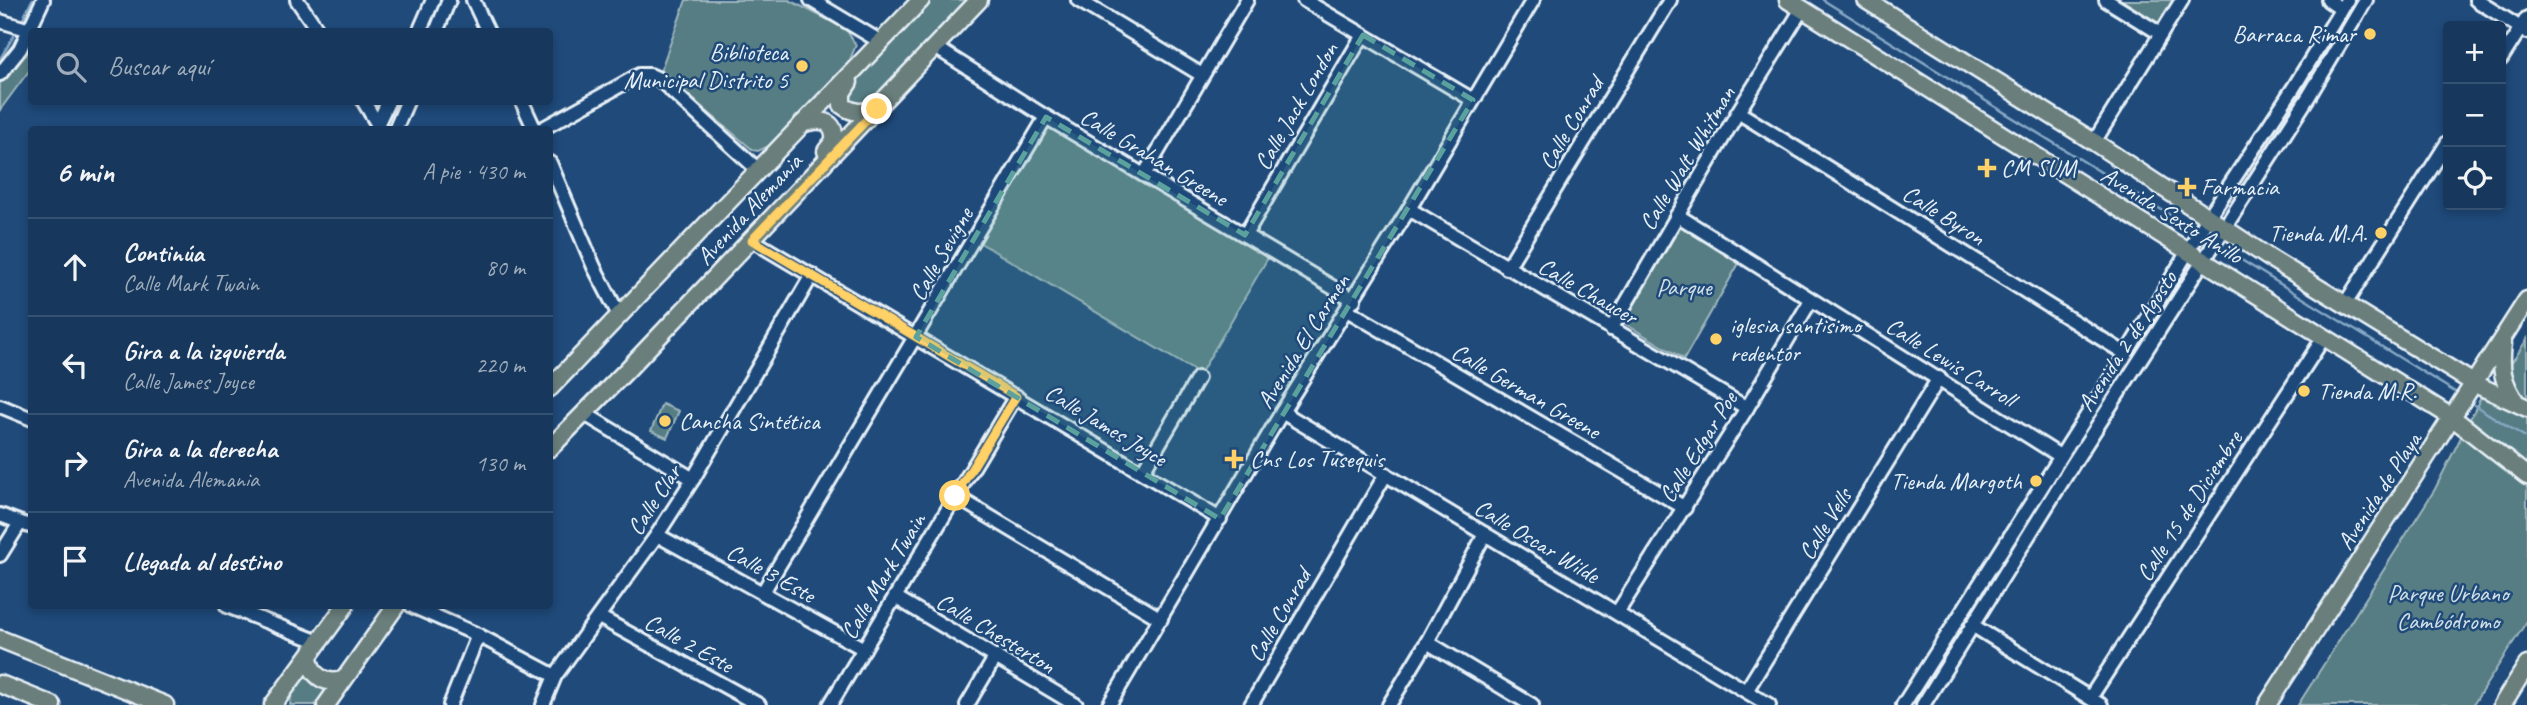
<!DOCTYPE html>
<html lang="es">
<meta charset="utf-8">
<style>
:root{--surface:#17385c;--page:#203f62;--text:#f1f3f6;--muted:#9eacbb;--line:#365272}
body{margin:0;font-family:Caveat,sans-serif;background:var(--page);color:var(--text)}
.controls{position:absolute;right:21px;top:21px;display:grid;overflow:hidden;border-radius:7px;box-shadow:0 4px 10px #0003}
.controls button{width:63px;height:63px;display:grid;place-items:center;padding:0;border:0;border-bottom:2px solid var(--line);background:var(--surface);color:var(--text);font:35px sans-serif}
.stop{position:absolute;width:21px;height:21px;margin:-16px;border:5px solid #ffd166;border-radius:50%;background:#fff}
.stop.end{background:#ffd166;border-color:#fff;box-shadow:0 2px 7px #0008}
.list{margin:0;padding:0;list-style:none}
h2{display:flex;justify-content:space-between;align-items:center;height:91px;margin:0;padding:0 28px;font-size:30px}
h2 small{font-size:23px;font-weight:400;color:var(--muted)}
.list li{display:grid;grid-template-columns:46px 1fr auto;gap:21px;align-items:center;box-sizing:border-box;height:98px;padding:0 28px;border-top:2px solid var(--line)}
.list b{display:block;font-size:26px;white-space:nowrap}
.list p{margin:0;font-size:23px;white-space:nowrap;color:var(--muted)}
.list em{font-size:23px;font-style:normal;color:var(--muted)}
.icon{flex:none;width:38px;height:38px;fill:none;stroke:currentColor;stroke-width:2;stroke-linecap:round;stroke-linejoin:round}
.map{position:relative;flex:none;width:2527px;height:705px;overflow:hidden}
.search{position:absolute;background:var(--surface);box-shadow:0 4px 10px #0003;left:28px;top:28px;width:525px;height:77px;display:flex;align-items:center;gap:18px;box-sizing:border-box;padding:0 24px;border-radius:7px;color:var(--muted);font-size:26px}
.panel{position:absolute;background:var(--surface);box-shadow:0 4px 10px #0003;left:28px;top:126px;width:525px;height:483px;border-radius:7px}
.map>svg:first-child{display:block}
.green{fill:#567d83;stroke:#9fb7be;stroke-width:2}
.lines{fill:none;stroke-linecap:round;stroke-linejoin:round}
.stream{stroke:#88a9c6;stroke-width:2.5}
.minor-casing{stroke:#e8f1f8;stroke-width:18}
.major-casing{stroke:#e8f1f8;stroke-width:21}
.minor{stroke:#1f4a7a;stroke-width:12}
.major{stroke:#6b7f7c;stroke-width:16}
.route{stroke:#ffd166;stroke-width:9}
.marked{fill:#5ba19e;fill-opacity:0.2;stroke:#5ba19e;stroke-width:5;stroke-dasharray:14 9;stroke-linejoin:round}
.poi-dot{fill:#ffd166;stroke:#1f4a7a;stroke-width:2.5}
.labels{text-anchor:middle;stroke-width:5;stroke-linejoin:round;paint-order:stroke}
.poi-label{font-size:24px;fill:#e8f1f8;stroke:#1f4a7a;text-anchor:start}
.street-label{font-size:24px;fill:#e8f1f8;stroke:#1f4a7a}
.park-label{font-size:24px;fill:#d2e0e6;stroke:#1f4a7a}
</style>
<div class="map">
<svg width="2527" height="705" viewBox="0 0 2527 705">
<rect width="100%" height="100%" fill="#1f4a7a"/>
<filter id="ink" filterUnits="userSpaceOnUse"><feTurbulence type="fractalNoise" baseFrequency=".0143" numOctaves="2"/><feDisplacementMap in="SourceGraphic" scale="14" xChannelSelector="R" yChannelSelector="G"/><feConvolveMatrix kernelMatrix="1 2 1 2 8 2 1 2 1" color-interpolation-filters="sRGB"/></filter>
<g filter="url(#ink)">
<!-- green -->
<g class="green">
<polygon points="686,0 789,0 840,26 847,31 856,45 849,62 769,146 758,151 753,150 660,72"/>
<polygon points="929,0 971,0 870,105 851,105 847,91"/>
<polygon points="2115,0 2179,0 2159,27"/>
<polygon points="31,47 31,68 0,110 0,83"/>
<polygon points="1046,124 1269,256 1200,374 977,241"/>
<polygon points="1682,220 1742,258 1684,359 1622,322"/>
<polygon points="2527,339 2527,621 2473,705 2298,705 2435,489 2480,399 2515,358"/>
<polygon points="662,404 679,411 667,438 651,431"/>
<polygon points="305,671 313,681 328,688 316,705 290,705 292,691"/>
</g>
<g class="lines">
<!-- stream -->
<g class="stream">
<polyline points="1823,0 2191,228"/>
<polyline points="21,23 32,0"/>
<polyline points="0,59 16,32"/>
<polyline points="2222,248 2455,392"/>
<polyline points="2474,405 2527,438"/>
</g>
<defs>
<g id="minor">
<polyline points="297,0 319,32"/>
<polyline points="473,0 488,32"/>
<polyline points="811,0 881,42"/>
<polyline points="1078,0 1202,75"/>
<polyline points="1304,0 1473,100"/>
<polyline points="2106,0 2161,34"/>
<polyline points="2328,0 2341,9"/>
<polyline points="2476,0 2527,32"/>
<polyline points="0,21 30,30"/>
<polyline points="419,32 433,0"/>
<polyline points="436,32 449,0"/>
<polyline points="935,47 1046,117 1354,300"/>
<polyline points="2501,59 2527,18"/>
<polyline points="0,74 20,49 43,0"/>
<polyline points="364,102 381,130"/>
<polyline points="522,102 535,130"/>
<polyline points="1738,112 2126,354"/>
<polyline points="378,123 388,102"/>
<polyline points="395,130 407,102"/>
<polyline points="540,130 639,75 650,75 659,79 757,169"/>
<polyline points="2094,142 2182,0"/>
<polyline points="550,163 594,267 619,315"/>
<polyline points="1144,175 1247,0"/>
<polyline points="1409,209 1747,408"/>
<polyline points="1677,215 2060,456"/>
<polyline points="1245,235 1363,35"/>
<polyline points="752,240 1220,519"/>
<polyline points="1507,268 1670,0"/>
<polyline points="2345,304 2448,142"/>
<polyline points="1347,310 1685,508"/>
<polyline points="1611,329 1738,112 1802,9"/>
<polyline points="0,406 32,419"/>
<polyline points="1282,412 1769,705"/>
<polyline points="585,414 693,479"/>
<polyline points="1143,471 1198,378"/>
<polyline points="955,496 1161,619"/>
<polyline points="0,515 32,527"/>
<polyline points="657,535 864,649"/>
<polyline points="0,555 20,523"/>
<polyline points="763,592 1046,117"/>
<polyline points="895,597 1076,705"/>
<polyline points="227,606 319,642"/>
<polyline points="412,606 478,635 555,676"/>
<polyline points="1617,613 1747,408 1811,300"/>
<polyline points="599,617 759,705"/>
<polyline points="1972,625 2101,705"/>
<polyline points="1427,642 1532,705"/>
<polyline points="1746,691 1939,378"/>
<polyline points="2090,698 2324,337"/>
<polyline points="450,705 478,635"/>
<polyline points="543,705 555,676 657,535 693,479 812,275"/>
<polyline points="830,705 1016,396"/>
<polyline points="967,705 996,656"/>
<polyline points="1109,705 1282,412 1409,209 1533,0"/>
<polyline points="1251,705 1386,474"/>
<polyline points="1389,705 1427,642 1485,534"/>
<polyline points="1903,705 2126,354 2208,218 2294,87 2347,0"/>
<polyline points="1923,705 2073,464 2309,96 2366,0"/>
</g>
<g id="major">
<polyline points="1788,0 2453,418 2527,476"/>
<polyline points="1866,0 2094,142 2268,257 2475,384 2527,408"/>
<path d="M849 82 842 93V105C853 114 863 113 876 109"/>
<path d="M802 124C819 118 836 119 834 141L826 151"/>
<path d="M2503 343C2500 367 2502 382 2516 402"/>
<polyline points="550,388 921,0"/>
<polyline points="550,448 626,371 979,0"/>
<polyline points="0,639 165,705"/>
<path d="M309 657C311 676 325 685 343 680"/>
<polyline points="0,684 52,705"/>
<polyline points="273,705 345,606"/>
<polyline points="326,705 396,606"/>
<polyline points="2267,705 2527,300"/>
<polyline points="2502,705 2527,665"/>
</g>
</defs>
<!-- minor casing -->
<use href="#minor" class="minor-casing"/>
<!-- major casing -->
<use href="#major" class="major-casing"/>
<!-- minor -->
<use href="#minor" class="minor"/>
<!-- major -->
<use href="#major" class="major"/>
</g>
</g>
<g class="lines" filter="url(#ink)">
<!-- route -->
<polyline class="route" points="877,109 752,240 1016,396 955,496"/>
</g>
<!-- marked area -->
<path class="marked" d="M1363 35 1473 100 1220 519 916 337 1046 117 1245 235Z"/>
<!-- markers -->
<g class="poi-dot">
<circle cx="2370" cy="34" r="7"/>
<circle cx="802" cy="66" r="7"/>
<path d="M1983.5 157.5h7v7h7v7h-7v7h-7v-7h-7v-7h7z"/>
<path d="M2183.5 176.5h7v7h7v7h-7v7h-7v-7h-7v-7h7z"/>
<circle cx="2381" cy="233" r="7"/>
<circle cx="1716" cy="339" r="7"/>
<circle cx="2304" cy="391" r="7"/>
<circle cx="665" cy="421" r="7"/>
<path d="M1230.5 448.5h7v7h7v7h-7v7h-7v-7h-7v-7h7z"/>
<circle cx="2036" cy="481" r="7"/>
</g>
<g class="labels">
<!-- poi labels -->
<g class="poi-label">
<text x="2356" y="42" text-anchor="end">Barraca Rimar</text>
<text x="788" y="60" text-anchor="end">Biblioteca<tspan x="788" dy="28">Municipal Distrito 5</tspan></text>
<text x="2001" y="176">CM SUM</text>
<text x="2201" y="195">Farmacia</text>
<text x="2367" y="241" text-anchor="end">Tienda M.A.</text>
<text x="1730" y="333">iglesia santisimo<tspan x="1730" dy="28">redentor</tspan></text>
<text x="2318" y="399">Tienda M.R.</text>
<text x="679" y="429">Cancha Sintética</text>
<text x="1250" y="467">Cns Los Tusequis</text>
<text x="2022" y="489" text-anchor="end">Tienda Margoth</text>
</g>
<!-- street labels -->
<g class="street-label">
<text transform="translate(1296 106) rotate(-60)" y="8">Calle Jack London</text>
<text transform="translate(1571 123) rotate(-59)" y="8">Calle Conrad</text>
<text transform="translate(1154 157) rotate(31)" y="8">Calle Grahan Greene</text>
<text transform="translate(1687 158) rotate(-59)" y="8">Calle Walt Whitman</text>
<text transform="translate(749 209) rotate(-47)" y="8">Avenida Alemania</text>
<text transform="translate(1944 215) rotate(32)" y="8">Calle Byron</text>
<text transform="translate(2172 215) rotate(32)" y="8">Avenida Sexto Anillo</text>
<text transform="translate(941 254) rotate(-60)" y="8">Calle Sevigne</text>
<text transform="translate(1588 291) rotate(30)" y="8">Calle Chaucer</text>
<text transform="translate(1303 341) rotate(-58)" y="8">Avenida El Carmen</text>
<text transform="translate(2127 341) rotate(-57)" y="8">Avenida 2 de Agosto</text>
<text transform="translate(1951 362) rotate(32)" y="8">Calle Lewis Carroll</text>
<text transform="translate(1526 391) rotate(30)" y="8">Calle German Greene</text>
<text transform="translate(1106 425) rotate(31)" y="8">Calle James Joyce</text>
<text transform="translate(1698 447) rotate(-58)" y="8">Calle Edgar Poe</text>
<text transform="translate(2379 491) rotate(-57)" y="8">Avenida de Playa</text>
<text transform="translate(654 500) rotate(-57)" y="8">Calle Clar</text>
<text transform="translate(2189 506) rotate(-57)" y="8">Calle 15 de Diciembre</text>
<text transform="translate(1825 524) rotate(-58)" y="8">Calle Vells</text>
<text transform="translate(1537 541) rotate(31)" y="8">Calle Oscar Wilde</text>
<text transform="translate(771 573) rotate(29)" y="8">Calle 3 Este</text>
<text transform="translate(883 576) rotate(-59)" y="8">Calle Mark Twain</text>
<text transform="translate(1279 615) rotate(-60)" y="8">Calle Conrad</text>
<text transform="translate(996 633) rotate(31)" y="8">Calle Chesterton</text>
<text transform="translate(689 643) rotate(29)" y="8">Calle 2 Este</text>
</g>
<!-- park labels -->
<g class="park-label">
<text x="1684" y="295">Parque</text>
<text x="2448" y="601">Parque Urbano<tspan x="2448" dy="28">Cambódromo</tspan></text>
</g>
</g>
</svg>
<div class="controls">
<button>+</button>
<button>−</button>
<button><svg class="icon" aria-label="locate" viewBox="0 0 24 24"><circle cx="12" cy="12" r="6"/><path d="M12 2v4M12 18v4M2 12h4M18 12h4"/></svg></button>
</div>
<div class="stop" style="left:955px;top:496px"></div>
<div class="stop end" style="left:877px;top:109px"></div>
<div class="search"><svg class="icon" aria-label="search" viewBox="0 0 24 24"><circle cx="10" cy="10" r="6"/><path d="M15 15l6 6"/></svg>Buscar aquí</div>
<section class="panel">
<h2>6 min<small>A pie · 430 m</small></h2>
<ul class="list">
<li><svg class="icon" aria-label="ahead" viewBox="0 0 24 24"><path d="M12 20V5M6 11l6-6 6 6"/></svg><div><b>Continúa</b><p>Calle Mark Twain</p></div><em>80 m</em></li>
<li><svg class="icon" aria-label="left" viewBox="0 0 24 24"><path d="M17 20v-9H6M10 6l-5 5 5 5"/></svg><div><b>Gira a la izquierda</b><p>Calle James Joyce</p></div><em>220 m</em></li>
<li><svg class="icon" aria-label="right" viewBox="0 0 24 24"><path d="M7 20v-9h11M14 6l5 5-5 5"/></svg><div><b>Gira a la derecha</b><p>Avenida Alemania</p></div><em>130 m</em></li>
<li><svg class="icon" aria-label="arrive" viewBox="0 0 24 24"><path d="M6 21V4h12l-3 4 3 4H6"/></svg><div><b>Llegada al destino</b></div></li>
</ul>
</section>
</div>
